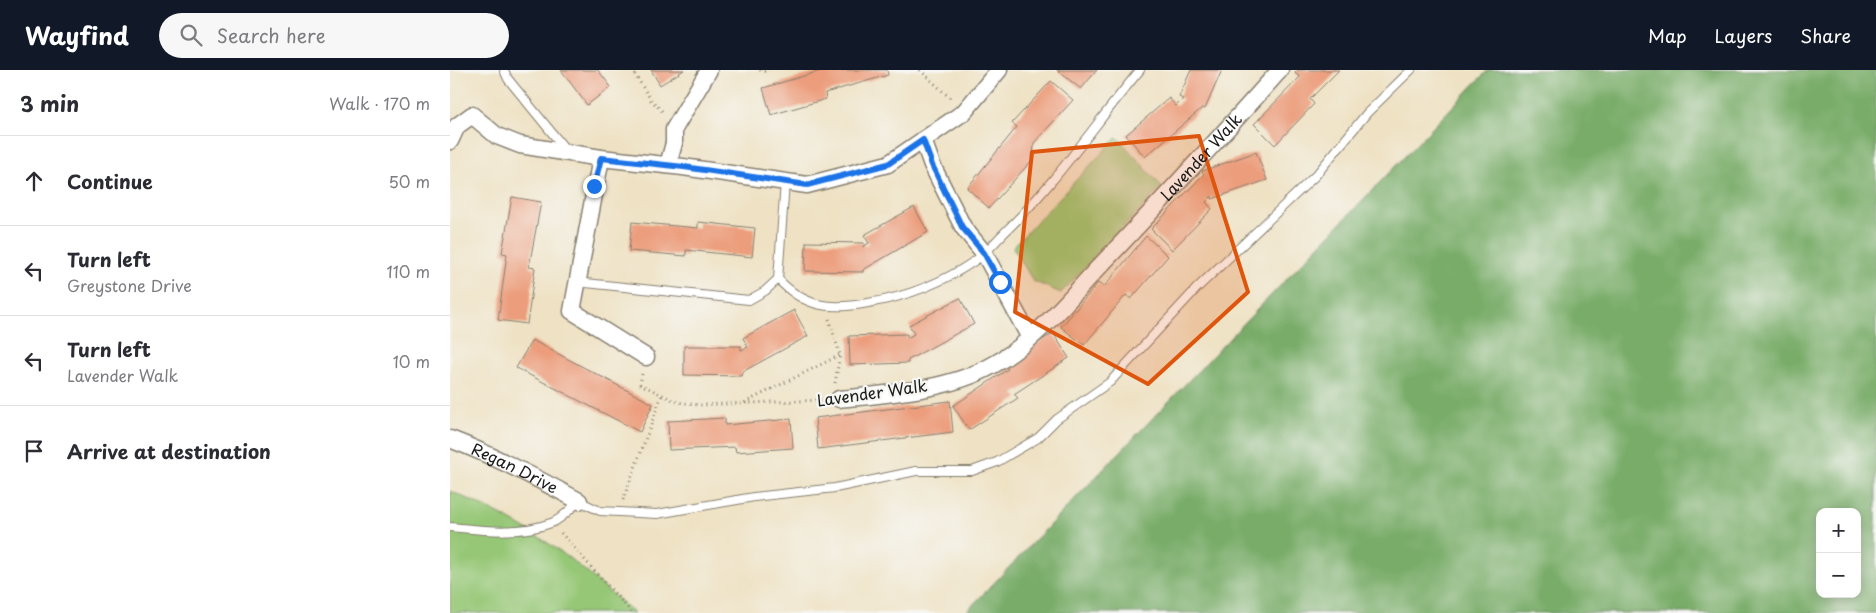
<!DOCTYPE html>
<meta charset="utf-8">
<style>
:root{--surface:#fff;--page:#f7f7f7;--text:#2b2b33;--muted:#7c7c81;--line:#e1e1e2;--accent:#111827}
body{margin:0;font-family:"Playpen Sans",sans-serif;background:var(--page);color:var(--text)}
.controls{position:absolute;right:15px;bottom:15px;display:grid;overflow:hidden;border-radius:10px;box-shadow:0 2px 12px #0003}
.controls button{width:45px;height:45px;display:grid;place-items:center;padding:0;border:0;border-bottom:1px solid var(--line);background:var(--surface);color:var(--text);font:25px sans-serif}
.stop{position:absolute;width:15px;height:15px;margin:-11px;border:4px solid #1a73e8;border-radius:50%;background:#fff}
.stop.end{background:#1a73e8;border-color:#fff;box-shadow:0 1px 5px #0008}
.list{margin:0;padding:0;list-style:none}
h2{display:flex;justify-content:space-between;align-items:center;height:65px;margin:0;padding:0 20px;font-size:21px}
h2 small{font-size:16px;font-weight:400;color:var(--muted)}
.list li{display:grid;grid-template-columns:32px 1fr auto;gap:15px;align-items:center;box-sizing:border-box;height:90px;padding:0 20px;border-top:1px solid var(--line)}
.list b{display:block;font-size:19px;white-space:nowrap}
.list p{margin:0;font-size:16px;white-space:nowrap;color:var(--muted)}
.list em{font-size:16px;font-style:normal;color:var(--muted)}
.icon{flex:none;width:28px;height:28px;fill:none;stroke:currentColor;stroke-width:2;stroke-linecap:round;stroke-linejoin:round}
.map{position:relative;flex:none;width:1426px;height:543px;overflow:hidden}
header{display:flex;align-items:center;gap:30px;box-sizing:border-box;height:70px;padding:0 25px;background:var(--accent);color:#fff}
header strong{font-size:24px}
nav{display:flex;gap:28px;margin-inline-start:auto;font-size:18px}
.search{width:350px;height:45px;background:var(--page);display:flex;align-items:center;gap:12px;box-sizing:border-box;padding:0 18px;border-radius:28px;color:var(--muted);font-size:19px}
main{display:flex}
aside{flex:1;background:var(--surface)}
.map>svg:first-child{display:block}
.green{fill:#96c776;stroke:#597249}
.forest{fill:#78ac67;stroke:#4a6442;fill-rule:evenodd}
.building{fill:#ec9d7b}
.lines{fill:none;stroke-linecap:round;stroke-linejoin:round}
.lane-casing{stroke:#867f70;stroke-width:10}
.street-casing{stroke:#867f70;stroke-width:19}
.path{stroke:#867f70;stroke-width:3;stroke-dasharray:1 4;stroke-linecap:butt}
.lane{stroke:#fff;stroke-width:8}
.street{stroke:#fff;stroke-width:16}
.route{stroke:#1a73e8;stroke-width:6}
.marked{fill:#de560d;fill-opacity:0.2;stroke:#de560d;stroke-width:4;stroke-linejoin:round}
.labels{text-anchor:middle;stroke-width:4.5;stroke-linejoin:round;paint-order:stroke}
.street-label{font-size:16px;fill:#1c1c1c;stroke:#f6f6f2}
</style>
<header>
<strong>Wayfind</strong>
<div class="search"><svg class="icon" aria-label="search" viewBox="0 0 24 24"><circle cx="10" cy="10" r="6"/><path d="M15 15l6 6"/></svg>Search here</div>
<nav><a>Map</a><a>Layers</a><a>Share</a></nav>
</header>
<main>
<aside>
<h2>3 min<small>Walk · 170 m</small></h2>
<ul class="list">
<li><svg class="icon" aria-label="ahead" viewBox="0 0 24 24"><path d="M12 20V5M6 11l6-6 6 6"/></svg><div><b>Continue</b></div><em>50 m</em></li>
<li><svg class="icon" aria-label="left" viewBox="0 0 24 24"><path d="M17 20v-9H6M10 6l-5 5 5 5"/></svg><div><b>Turn left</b><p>Greystone Drive</p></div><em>110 m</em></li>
<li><svg class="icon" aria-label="left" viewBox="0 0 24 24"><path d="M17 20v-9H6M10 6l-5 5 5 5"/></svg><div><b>Turn left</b><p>Lavender Walk</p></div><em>10 m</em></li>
<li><svg class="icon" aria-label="arrive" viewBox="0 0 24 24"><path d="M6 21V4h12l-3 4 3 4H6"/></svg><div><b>Arrive at destination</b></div></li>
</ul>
</aside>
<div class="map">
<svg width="1426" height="543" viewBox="0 0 1426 543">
<rect width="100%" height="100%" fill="#f6f6f2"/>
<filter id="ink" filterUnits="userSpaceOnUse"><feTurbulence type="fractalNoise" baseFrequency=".02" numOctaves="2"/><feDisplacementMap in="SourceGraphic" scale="10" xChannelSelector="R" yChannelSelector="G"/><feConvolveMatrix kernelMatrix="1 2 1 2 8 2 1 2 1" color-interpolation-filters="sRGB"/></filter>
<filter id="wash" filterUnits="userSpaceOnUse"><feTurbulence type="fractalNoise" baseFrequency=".0096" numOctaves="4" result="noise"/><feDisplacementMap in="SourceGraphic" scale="20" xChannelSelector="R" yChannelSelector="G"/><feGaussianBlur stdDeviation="1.12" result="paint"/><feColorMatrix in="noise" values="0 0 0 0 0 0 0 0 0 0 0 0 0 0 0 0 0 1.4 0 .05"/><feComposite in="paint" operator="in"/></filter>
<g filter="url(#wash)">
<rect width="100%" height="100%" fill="#efe2c4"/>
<!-- green -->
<g class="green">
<polygon points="667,67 712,117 611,223 583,211 563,177"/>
<path d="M0 421C39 438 76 457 111 482 136 500 160 523 184 543H0Z"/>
</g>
<!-- forest -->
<path class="forest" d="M1038 0H1426V543H515ZM1370 442H1407V524H1370Z"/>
<g id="blocks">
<!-- building -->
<g class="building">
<polygon points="111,0 148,0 161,17 137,35"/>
<polygon points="201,0 234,0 210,15"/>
<polygon points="374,0 437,0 438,5 375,23 376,29 321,45 313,18"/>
<polygon points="607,0 647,0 631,19"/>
<polygon points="741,0 772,0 755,39 752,38 695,87 676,65 719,28 726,36 733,29 729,27"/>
<polygon points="848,0 889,0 860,29 864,34 825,75 804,54 850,7 845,3"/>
<polygon points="601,11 623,30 584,73 583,89 539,138 517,118 567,57 562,53"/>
<polygon points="806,82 817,110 762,129 762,126 756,132 762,139 722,180 701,159 754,104 752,101"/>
<polygon points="62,127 91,132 79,197 85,198 77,254 48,250 57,184 52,183"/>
<polygon points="464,137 478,162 413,200 413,202 355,201 356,172 414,173 413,177 419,173 414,165"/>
<polygon points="182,152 248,158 248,152 305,158 302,187 236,180 236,186 179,181"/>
<polygon points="696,166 718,186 681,229 676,225 634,275 611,257 648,213 654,217"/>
<polygon points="510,228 524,254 458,290 458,293 400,295 399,266 457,264 457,268 464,264 459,255"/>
<polygon points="344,240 358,266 292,302 291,306 234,305 234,276 291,276 291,280 298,277 293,268"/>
<polygon points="603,263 619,288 564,324 568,328 519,360 503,336 558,299 555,294"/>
<polygon points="82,270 203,334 190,362 66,298"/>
<polygon points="500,331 503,362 368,379 365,348"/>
<polygon points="275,348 275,355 341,349 343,378 286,382 285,377 219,380 218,351"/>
</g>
</g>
</g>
<g filter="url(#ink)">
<use href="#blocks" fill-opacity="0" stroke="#867f70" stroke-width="1"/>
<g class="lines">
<defs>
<g id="lane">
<polyline points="54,0 58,9 116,80"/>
<path d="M328 209C355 238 381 240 418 233 456 227 494 212 526 190 536 183 545 172 554 163 605 114 645 54 690 0"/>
<polyline points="126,212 299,230 315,221 328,209 335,112"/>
<path d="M0 457C32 460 70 465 101 453 111 450 121 438 129 431L150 441 207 444 304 427 385 418 466 401H522L547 392 588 368 607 349 660 312 747 218 866 105 917 43 961 0"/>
</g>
<g id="street">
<polyline points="473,70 482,95 513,157 534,183 580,268"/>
<polyline points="0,71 7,56 22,45 47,66 70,75 151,88 233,97 357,115 438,94 514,42 549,0"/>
<polyline points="151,88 122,241 196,287"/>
<polyline points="218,95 224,73 224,59 259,0"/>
<path id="s1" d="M389 329C438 324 500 320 543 295 584 272 616 232 648 198 710 133 770 67 830 0"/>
<path id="s2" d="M0 369C45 386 87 408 129 431"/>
</g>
</defs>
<!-- lane casing -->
<use href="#lane" class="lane-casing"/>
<!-- street casing -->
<use href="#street" class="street-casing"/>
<!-- path -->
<g class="path">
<polyline points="182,0 201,30 213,42"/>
<polyline points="310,0 312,2 319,0"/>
<polyline points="470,0 501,29"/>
<polyline points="379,249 390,285 385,313"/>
<polyline points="192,304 190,314 227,332 249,335 372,330"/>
<polyline points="290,335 390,285"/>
<polyline points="173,430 212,325"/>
<polyline points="111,463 182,543"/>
</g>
<!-- lane -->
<use href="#lane" class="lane"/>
<!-- street -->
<use href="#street" class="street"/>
</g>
</g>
<g class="lines" filter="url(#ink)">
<!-- route -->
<polyline class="route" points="144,116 151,88 234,97 357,115 438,94 473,70 482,95 512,157 534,183 550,212"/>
</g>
<!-- marked area -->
<path class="marked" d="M749 66 798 222 698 314 565 242 582 82Z"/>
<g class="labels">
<!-- street labels -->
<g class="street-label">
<text dy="6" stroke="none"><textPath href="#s1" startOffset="454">Lavender Walk</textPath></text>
<text transform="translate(422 323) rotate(-8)" y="6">Lavender Walk</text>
<text dy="6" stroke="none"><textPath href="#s2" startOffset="71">Regan Drive</textPath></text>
</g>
</g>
</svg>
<div class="controls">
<button>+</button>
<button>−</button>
</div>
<div class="stop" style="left:550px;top:212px"></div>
<div class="stop end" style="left:144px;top:116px"></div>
</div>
</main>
